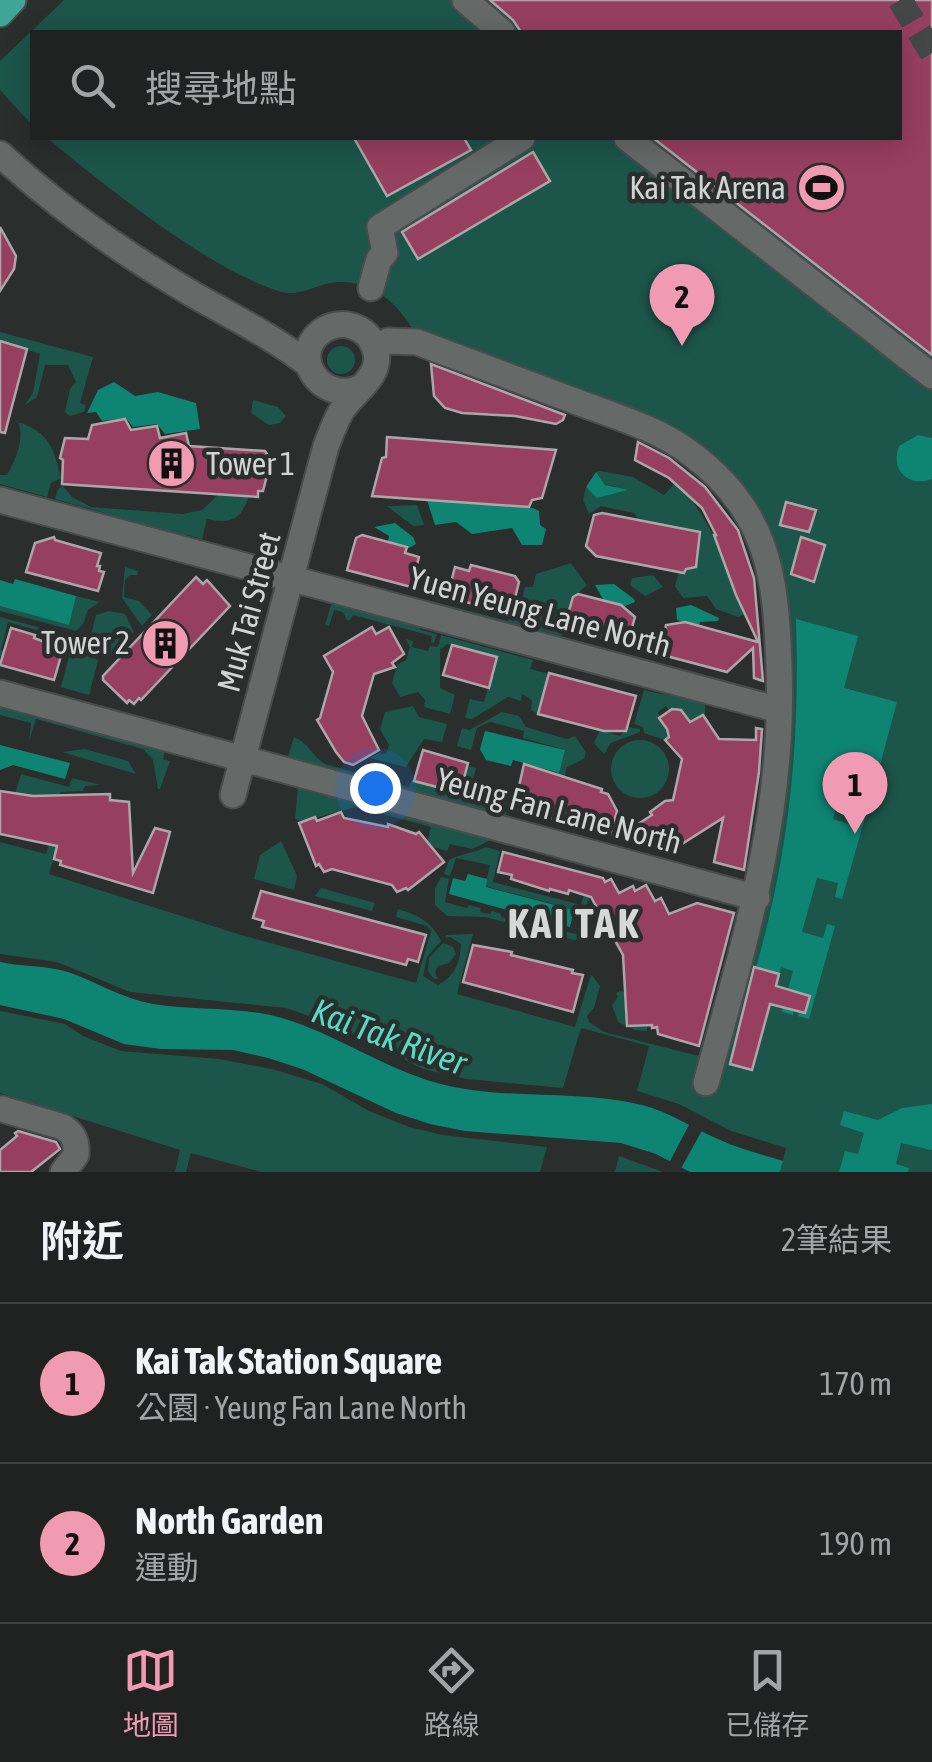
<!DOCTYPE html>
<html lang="zh-TW">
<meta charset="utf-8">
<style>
:root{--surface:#202222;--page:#282a2a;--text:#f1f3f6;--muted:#a2a4a5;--line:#3d3f40;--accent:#f19ab4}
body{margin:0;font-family:"Asap Condensed","Noto Sans TC",sans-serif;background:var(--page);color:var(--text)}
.you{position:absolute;left:375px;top:788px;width:35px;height:35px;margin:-25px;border:8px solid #fff;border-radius:50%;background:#1a73e8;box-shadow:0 0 0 15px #1a73e833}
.badge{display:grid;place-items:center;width:65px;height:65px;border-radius:50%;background:var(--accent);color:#111;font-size:32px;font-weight:700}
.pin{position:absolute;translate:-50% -82px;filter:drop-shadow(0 2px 5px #0008)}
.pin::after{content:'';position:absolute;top:52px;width:35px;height:30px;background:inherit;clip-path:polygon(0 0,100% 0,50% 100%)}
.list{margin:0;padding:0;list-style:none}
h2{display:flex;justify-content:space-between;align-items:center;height:130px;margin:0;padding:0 40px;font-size:42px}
h2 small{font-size:32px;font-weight:400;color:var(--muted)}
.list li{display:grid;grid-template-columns:65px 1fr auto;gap:30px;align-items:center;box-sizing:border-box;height:160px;padding:0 40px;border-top:2px solid var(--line)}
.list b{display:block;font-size:38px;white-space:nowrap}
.list p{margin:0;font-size:32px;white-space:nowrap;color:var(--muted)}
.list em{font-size:32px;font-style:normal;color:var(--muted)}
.icon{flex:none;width:55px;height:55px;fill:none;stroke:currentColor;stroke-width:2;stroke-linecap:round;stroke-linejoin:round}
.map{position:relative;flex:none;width:932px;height:1172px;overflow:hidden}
.search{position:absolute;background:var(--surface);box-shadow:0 5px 25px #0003;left:30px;right:30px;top:30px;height:110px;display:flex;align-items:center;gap:25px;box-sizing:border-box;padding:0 35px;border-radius:0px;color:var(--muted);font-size:38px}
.sheet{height:450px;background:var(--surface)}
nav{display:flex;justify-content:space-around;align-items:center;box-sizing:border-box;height:140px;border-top:2px solid var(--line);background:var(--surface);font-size:28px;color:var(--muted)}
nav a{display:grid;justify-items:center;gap:5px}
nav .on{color:var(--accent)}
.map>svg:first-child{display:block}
.green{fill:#1c554a}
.water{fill:#0e8573}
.pier{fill:#2a2e2d}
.building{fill:#973f5e;stroke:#aca6a8;stroke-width:2.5}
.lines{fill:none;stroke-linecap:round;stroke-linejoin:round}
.minor-tunnel{stroke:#434746;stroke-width:25;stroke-dasharray:25 12;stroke-linecap:butt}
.minor-casing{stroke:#484c4b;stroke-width:29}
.major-casing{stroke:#484c4b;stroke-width:29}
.minor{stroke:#656a69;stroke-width:25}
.major{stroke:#3da696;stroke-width:25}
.labels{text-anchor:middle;stroke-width:9;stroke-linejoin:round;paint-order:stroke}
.poi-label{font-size:32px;fill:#d2d4d4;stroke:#2a2e2d;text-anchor:end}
.street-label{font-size:32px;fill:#d2d4d4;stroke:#2a2e2d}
.water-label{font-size:35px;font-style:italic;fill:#55dcc4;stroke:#2a2e2d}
.district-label{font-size:42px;font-weight:bold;letter-spacing:2.5px;fill:#d4d9d8;stroke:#2a2e2d}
</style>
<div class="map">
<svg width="932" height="1172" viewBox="0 0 932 1172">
<rect width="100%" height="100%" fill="#2a2e2d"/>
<!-- green -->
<g class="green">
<path d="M64 0H932V1172H780L786 1148 731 1131 679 1104 637 1091 649 1046 581 1028 563 1088 466 1079 423 1069 338 1026 286 1008 130 992 57 962 0 954V842L46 854 50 841 74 840 57 846 49 874 238 934 416 983 431 931 427 926 396 917 398 909C418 915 432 922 441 941L427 957 423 976 438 985C455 976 460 963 461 944L450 937 446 938V935L473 934 457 994 575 1027 591 974 600 986 594 1008 587 1016 589 1022 604 1032 703 1057 738 1000 787 617 722 469 413 330C395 299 365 275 326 284 311 288 298 296 282 292 212 272 104 185 47 138H900V32H32V125L0 90V61Z"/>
<polygon points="0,332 93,357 80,403 86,405 84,412 70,416 65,412 70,389 76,382 68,365 45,365 37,397 24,406 33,393 40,354 0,341"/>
<circle cx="341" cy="360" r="14"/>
<polygon points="253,400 278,407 286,416 280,423 269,425 251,413"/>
<path d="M18 422C50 433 53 447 61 478L51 483 47 497 0 484V475H7C16 460 25 437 18 422Z"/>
<path d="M600 471 633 477 664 495 675 483C715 518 723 568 745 614L738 617 716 609 707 596 683 598 675 586 679 572 696 565 699 536 687 529 639 520 634 513 601 506 589 514 583 500 586 487 597 498 617 487 605 485 596 472Z"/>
<path d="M63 486 72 497 91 507 183 514 202 510 219 494 249 496C241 520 231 524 207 519L202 539 187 535 176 538 111 520 105 513 55 499 58 489Z"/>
<polygon points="417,505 424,525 413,526 387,506"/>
<polygon points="571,563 587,585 572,598 562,636 509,622 490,627 437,610 427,600 508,621 514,600 521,602 525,587 533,587 536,574"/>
<polygon points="125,567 138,571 137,575 130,575 125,580 124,597 139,601 152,615 142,626 122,598"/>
<polygon points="653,575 663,587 645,596 630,585 632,578"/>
<polygon points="76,596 100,602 88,610 83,624 76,631 0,611 0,606 68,624"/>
<polygon points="342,604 414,623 421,630 437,634 434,643 431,642 432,636 353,615 350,620 347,620 343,612 334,610 329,626 325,625 331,605"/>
<polygon points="109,611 125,614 134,632 111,655 91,635 96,615"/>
<polygon points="0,617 72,636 98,661 89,695 61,687 72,645 56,640 56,636 8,622 1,650 4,651 3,657 0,656"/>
<polygon points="441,635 533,660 530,669 546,673 548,678 538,714 531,710 532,700 522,694 521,701 508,697 472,719 465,718 470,699 484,702 497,657 447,644 440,650 440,688 455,695 450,714 424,707 425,700 418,692 400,697 392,683 397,665 406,660 410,647 406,639 413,641 412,647 428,651 430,646 438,647"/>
<path d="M644 690C666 696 684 695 705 701V714L690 723 685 715 669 711 666 706 658 712 669 737 665 740 644 733 643 727 634 724Z"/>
<polygon points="0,702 52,715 60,723 165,751 163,759 170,761 160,789 158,789 153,760 143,749 36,719 29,741 31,723 0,715"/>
<polygon points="413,706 419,717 447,724 442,742 424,739 406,767 370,758 379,753 386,754 389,745 380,729 385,712"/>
<polygon points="502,712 519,716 526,727 567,739 575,736 586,752 584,759 567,767 564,779 556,774 565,750 523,738 524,731 490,722 477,728 471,750 457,746 462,728 469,730"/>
<polygon points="628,727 640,729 640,732 611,743 604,754 594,743 600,730 620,736"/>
<path d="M294 737C308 742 312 756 325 764L409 787 412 780 459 793 467 766 476 768 469 793 508 804 506 816 459 803 431 806 384 788 378 781 288 757Z"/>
<circle cx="640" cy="769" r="29"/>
<polygon points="85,749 128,761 136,774 62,752"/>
<polygon points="21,774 69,787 72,778 101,785 85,786 83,791 62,792 52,798 14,797"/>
<polygon points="298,787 360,800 365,805 491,840 472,849 450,844 447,851 426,845 431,827 356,807 303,821 295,819"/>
<polygon points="281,841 297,876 294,890 254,879 260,855"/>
<path d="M486 847 500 851 493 882 581 905 589 875 590 898 583 912 485 886 490 865 456 858 450 876 444 874 449 860C461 853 473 854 486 847Z"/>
<path d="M441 877 449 879 445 902 467 908 469 905 481 908 480 912 490 914 492 911 501 914V917L511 920 512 916 531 925 532 922 541 924V928L551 931 553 927C566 931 583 940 594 930 607 920 592 926 608 922L618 936 602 927 587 939 574 940 485 917 447 916 435 905V888Z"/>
<polygon points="321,888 375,903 372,911 315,896"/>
<polygon points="443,943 453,947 456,954 449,963 438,966 435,972 438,979 434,979 428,971 429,958"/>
<polygon points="621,991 625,993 627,1026 641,1026 642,1022 647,1025 647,1031 635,1030 618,1022 612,1005 618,997 616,993"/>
<polygon points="0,1011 65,1024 83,1036 121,1051 219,1059 272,1069 322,1084 369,1111 409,1127 443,1135 547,1147 540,1172 262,1172 191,1153 186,1172 175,1172 180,1150 0,1093"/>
<polygon points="619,1156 663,1172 615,1172"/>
</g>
<!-- water -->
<g class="water">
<polygon points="114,382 135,396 158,392 196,403 200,429 165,434 157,424 133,427 126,418 102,421 96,412 87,413 98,390"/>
<path d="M918 435 932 438V479C908 488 890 470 899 446Z"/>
<polygon points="596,472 605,485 628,490 597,498 586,487"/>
<polygon points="427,500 533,508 539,511 540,525 546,529 542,545 522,545 512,528 472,534 456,522 435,525"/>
<polygon points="395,523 413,537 416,544 409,548 388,542 389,536 374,527"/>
<polygon points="15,579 76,596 69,625 0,606 0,580 13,584"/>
<polygon points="614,584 634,599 635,602 625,606 604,601 595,585"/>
<polygon points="691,605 719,618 718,621 700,622 699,626 677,620 676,608"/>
<path d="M796 619 858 636 844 688 897 702 874 787 866 785 870 771 848 765 833 819 854 826 859 812 866 814 842 899 835 897 838 883 817 878 802 932 823 938 827 924 835 926 809 1019 798 1016 800 1012 806 1013 810 996 794 991 793 1015 782 1012 793 971 781 967 779 974 756 968C790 847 800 745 796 619Z"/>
<polygon points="485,731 565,750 559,773 513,760 511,766 486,760 480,749"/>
<polygon points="0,745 70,763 65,779 13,765 0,770"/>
<polygon points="468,874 487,879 486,887 574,910 570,927 449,894 453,878 465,881"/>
<path d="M0 962C22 967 45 965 68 972 97 982 123 999 153 1004 196 1011 239 1006 282 1018 336 1034 383 1068 437 1083 503 1101 575 1089 642 1105 670 1112 692 1128 718 1139 739 1149 761 1154 783 1161L780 1172H690L656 1154 621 1143 465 1131 430 1124 396 1113 302 1069 268 1058 233 1050 161 1049 124 1044 64 1019 0 1005Z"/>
<polygon points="932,1104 932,1150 901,1143 896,1164 909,1168 908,1172 839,1172 845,1151 858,1154 864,1133 840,1125 844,1111 878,1120 902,1108"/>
</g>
<!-- pier -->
<polygon class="pier" points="692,1119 704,1127 679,1172 668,1165"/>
<!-- building -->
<g class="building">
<polygon points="490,0 932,0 932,355 653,138 900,138 900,32 521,32 513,20"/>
<polygon points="354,138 464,138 471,150 387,196"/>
<polygon points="533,152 550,181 418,259 402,232"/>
<polygon points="0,227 16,256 14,269 0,291"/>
<polygon points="0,341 27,349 5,433 0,432"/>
<polygon points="431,364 565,415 563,420 556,424 515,416 462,413 445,408 434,396"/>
<polygon points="125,419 131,430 157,426 160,438 186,433 189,446 265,451 271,460 263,491 258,491 258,497 62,484 63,460 60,458 65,438 88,439 92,425"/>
<polygon points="387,437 556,450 542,498 532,500 529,507 372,496 382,458 386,457"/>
<polygon points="638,442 669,458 705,487 738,530 754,578 763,681 754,678 753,648 727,672 659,654 666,625 685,622 758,642 736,595 714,535 716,535 702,508 669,478 635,460"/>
<polygon points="786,502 816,510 809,532 780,525"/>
<polygon points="602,513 700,532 696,567 686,569 684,573 596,556 586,546 594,515"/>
<polygon points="362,535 407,547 405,553 419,557 411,587 347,570 356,538"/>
<polygon points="54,537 55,540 101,553 97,566 100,566 99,571 104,572 98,591 26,572 35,543"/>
<polygon points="801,537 825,545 814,582 791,574"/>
<polygon points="471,565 515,576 519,582 511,614 447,597 455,567 469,571"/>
<polygon points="196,577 203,584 207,580 230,606 141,700 139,698 134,704 129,700 127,703 103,680 103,676"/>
<polygon points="578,594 621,605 635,617 627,645 564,628 573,597"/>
<polygon points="372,627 376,634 389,627 404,654 392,663 395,667 374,674 362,716 379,750 353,765 344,762 336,752 317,720 320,718 333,672 324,656"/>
<polygon points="11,628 35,635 34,638 63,649 54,680 0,665"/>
<polygon points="452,645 497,657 489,688 443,675"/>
<polygon points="549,673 636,696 626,731 604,731 538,714"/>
<polygon points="672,709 681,710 690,722 703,715 719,739 756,740 756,728 762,729 759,772 744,870 714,862 723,818 674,849 666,837 652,844 642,839 637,843 629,830 652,815 650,812 665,801 673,800 682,759 665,740 669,737 667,729 659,718"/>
<polygon points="423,750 468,763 460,793 414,781"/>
<polygon points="524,764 602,789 601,792 608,794 617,811 611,835 514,808"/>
<polygon points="0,791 33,796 110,794 110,800 129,802 133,873 155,828 170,832 153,893 60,865 61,861 54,859 57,846 0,834"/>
<polygon points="341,812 344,818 388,827 388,824 416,834 419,832 444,862 408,890 406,888 397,892 392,885 358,876 332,869 324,872 319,864 316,866 299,823 315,817 317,821"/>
<polygon points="503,852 603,878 605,882 611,879 619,893 633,886 635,891 646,885 655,901 661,898 669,914 697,903 734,913 699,1046 658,1034 657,1027 652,1028 652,1025 627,1026 623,955 591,897 569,890 568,894 550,889 549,891 511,879 512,875 498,872"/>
<polygon points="261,891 426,935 418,962 408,959 406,965 262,927 264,921 253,918"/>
<polygon points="473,945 512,952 511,955 573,970 572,973 583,975 573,1012 463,982"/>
<polygon points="754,967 779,974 776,986 810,996 805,1013 770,1004 752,1070 730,1064"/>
<polygon points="18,1131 56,1142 60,1149 31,1172 0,1172 0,1150 17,1136 15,1133"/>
</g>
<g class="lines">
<!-- minor-tunnel -->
<polyline class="minor-tunnel" points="900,0 932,53"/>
<defs>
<g id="minor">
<polyline points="465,0 502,32"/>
<polyline points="627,138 932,376"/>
<path d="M0 154C56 206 123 253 189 292 230 316 271 335 309 365"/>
<polyline points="371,288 379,259 385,253 380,227 522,138"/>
<path d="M375 348 388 341 417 342C471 362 526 383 580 403 618 417 658 429 690 453 769 511 776 577 779 667 785 811 744 945 706 1083"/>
<polyline points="0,500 772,708"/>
<polyline points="0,693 757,898"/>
<path d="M233 795 326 446C331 434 335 421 342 410 355 390 386 374 374 346 370 336 362 329 352 326 342 323 330 325 322 331 288 356 321 402 357 389"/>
<path d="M2 1109 63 1127C74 1134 77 1142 76 1155L63 1172"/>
</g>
<polyline id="major" points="0,14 13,0"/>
</defs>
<!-- minor casing -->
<use href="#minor" class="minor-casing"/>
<!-- major casing -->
<use href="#major" class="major-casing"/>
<!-- minor -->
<use href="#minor" class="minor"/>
<!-- major -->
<use href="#major" class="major"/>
</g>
<!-- icons -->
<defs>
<symbol id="stadium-disc" viewBox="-11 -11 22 22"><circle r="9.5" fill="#f19ab4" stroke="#2a2e2d"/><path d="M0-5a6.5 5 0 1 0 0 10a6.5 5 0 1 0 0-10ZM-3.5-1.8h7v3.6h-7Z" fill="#111"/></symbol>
<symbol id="building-disc" viewBox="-11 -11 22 22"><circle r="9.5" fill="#f19ab4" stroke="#2a2e2d"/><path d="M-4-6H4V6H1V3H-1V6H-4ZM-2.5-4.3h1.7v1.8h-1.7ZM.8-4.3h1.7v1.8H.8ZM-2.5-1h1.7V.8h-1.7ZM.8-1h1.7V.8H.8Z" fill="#111"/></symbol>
</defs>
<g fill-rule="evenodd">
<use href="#stadium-disc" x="794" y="160" width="55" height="55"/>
<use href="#building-disc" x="144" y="436" width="55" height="55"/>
<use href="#building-disc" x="138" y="616" width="55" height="55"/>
</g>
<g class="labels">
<!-- poi labels -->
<g class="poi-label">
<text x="786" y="199">Kai Tak Arena</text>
<text x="206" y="475" text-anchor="start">Tower 1</text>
<text x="130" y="654">Tower 2</text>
</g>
<!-- street labels -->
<g class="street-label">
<text transform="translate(249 612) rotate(-75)" y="11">Muk Tai Street</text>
<text transform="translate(540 612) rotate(15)" y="11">Yuen Yeung Lane North</text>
<text transform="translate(559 811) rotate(15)" y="11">Yeung Fan Lane North</text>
</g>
<!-- water labels -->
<g class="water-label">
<text transform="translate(389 1037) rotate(20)" y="12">Kai Tak River</text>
</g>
<!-- district labels -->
<g class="district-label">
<text x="574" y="938">KAI TAK</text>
</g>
</g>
</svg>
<div class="you"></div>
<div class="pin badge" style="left:855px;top:834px">1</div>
<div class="pin badge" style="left:682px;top:346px">2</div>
<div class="search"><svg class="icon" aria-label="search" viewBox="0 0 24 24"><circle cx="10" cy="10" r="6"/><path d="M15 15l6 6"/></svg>搜尋地點</div>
</div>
<section class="sheet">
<h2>附近<small>2筆結果</small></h2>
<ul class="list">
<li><span class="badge">1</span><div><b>Kai Tak Station Square</b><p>公園 · Yeung Fan Lane North</p></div><em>170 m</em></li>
<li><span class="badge">2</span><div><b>North Garden</b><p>運動</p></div><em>190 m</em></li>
</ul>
</section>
<nav>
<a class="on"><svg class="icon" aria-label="map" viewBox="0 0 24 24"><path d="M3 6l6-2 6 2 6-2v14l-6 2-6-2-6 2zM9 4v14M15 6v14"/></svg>地圖</a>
<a><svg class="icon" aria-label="directions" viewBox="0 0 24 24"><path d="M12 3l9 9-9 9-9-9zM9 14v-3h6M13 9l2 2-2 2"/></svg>路線</a>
<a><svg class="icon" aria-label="saved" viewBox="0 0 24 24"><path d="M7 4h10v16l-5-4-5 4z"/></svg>已儲存</a>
</nav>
